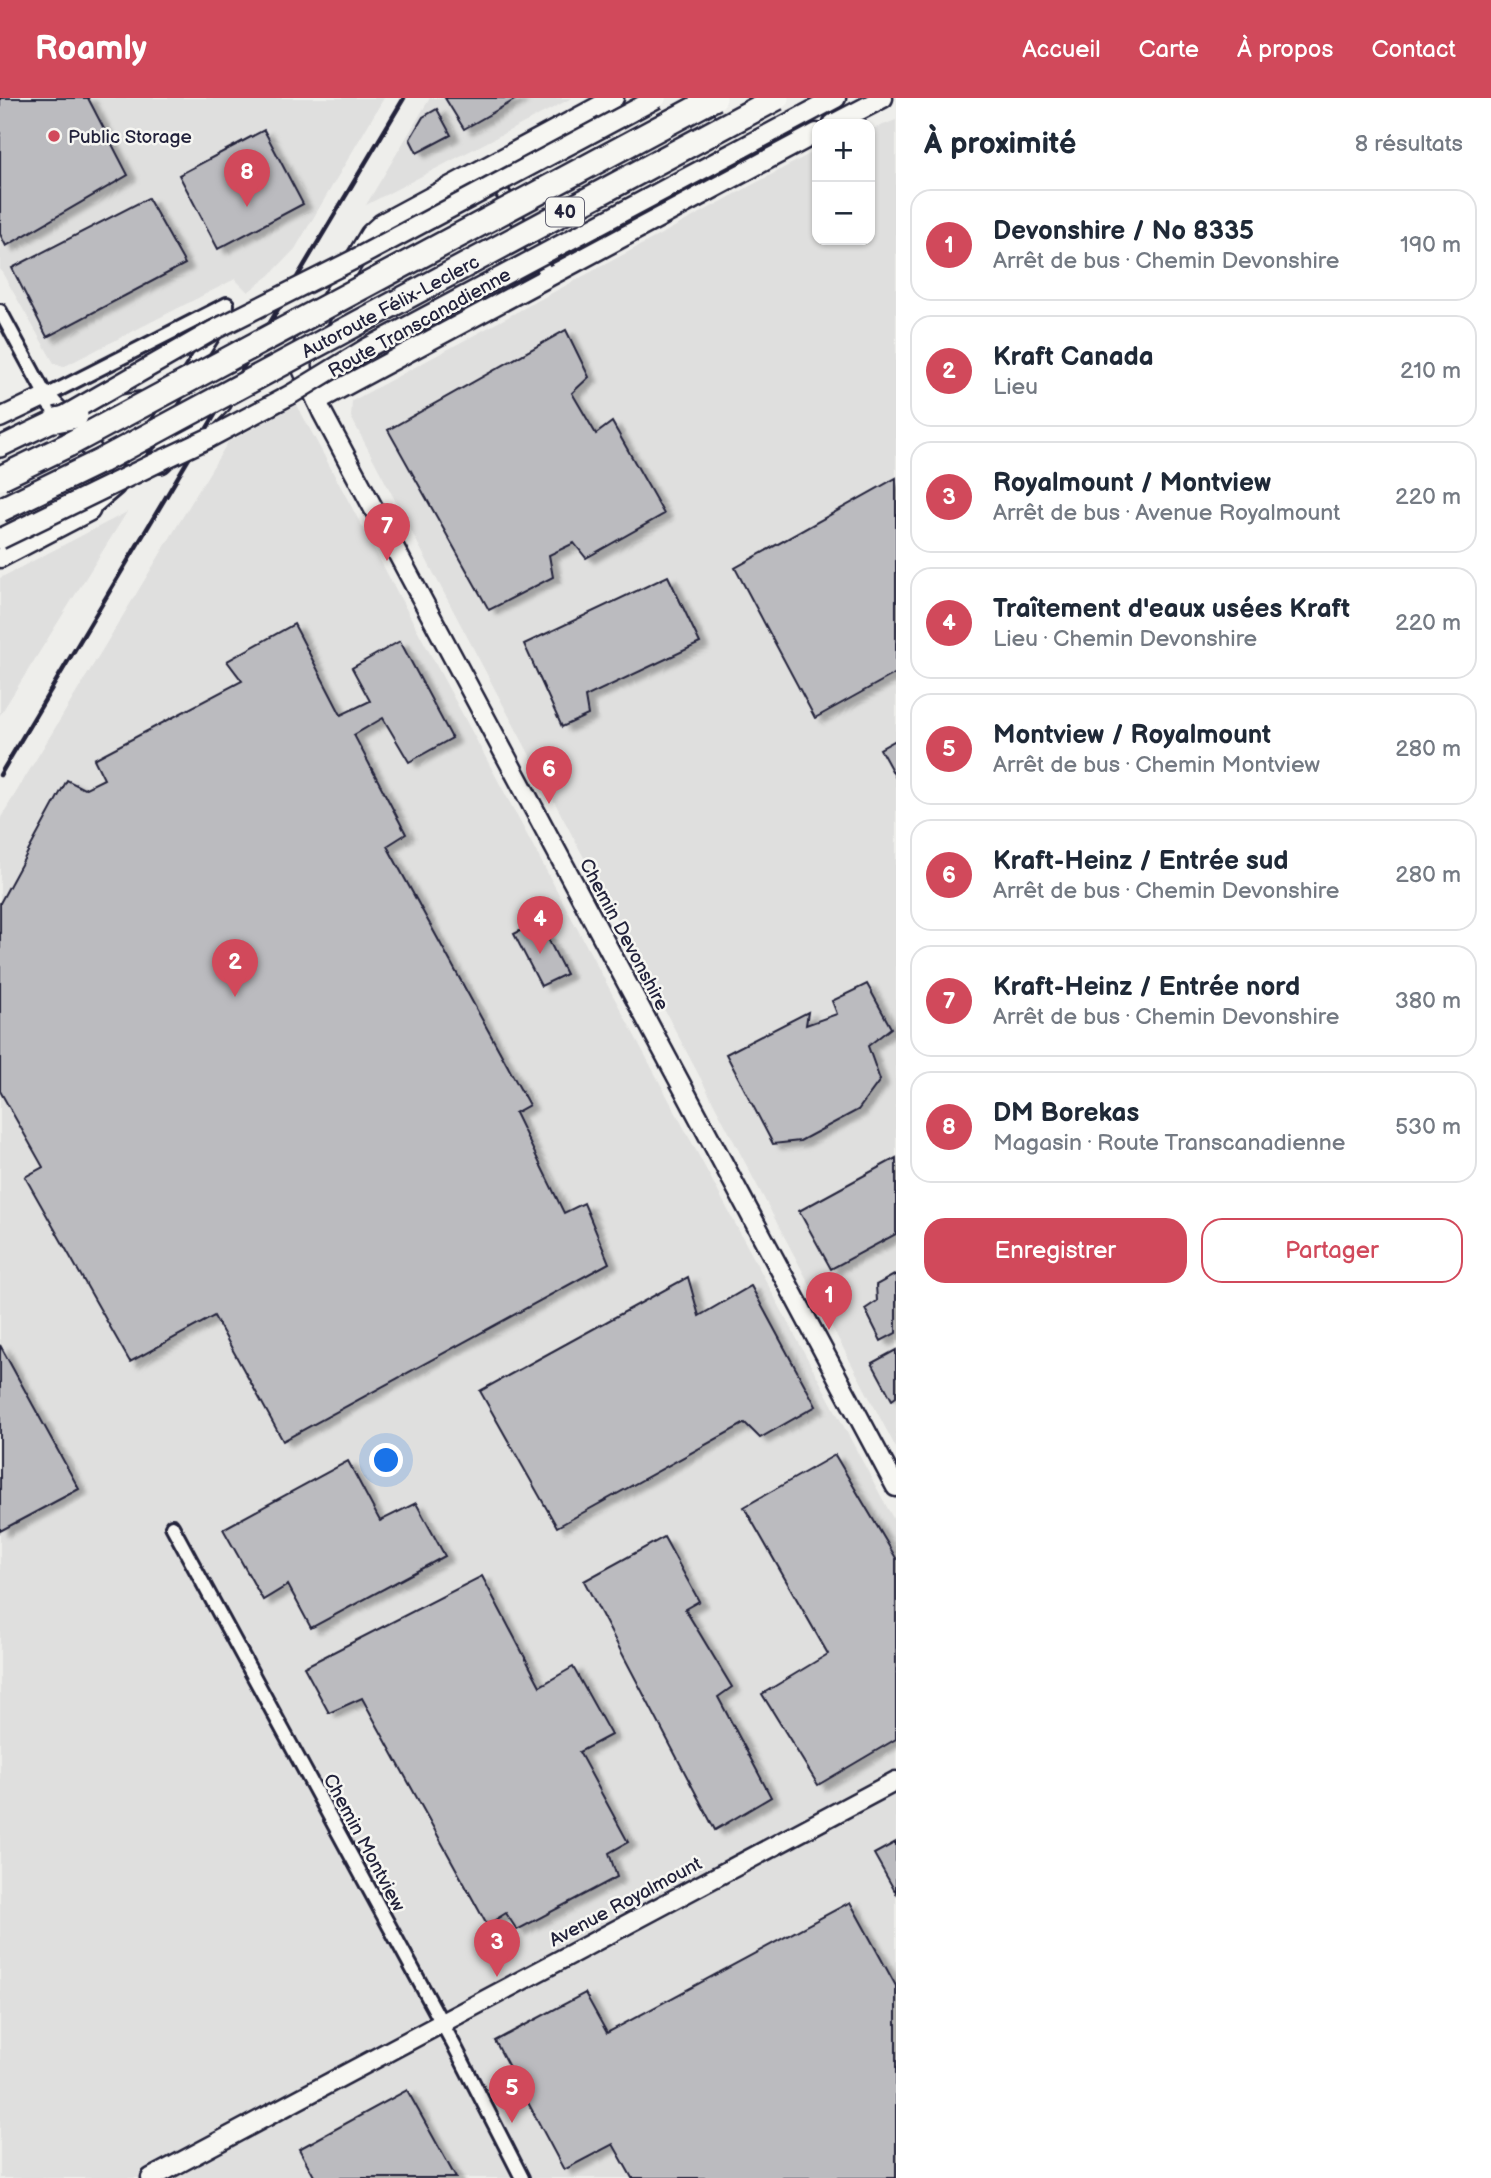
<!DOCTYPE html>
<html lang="fr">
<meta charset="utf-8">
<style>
:root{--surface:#fff;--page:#f6f6f7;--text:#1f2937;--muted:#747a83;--line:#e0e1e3;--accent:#d1495b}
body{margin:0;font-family:"Balsamiq Sans",sans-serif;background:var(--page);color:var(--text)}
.controls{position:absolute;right:21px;top:21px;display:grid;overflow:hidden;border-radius:14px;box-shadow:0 2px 5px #0004}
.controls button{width:63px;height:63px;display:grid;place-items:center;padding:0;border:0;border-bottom:2px solid var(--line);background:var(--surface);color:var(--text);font:35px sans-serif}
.you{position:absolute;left:387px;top:1363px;width:24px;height:24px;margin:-18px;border:5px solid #fff;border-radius:50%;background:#1a73e8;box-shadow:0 0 0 10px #1a73e833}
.badge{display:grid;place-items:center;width:46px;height:46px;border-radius:50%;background:var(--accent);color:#fff;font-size:23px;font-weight:700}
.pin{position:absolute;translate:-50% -58px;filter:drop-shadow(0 2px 4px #0008)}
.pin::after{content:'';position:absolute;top:37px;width:24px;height:21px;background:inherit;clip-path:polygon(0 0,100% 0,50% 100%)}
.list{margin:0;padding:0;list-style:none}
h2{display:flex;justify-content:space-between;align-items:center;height:91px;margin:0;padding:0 28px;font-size:30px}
h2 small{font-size:23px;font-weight:400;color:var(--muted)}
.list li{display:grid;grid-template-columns:46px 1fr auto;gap:21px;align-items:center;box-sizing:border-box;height:112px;margin:0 14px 14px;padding:0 14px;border:2px solid var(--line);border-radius:21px}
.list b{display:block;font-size:26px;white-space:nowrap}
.list p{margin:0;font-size:23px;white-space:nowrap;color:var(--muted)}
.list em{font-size:23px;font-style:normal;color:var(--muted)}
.actions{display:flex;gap:14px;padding:21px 28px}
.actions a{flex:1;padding:16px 0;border:2px solid var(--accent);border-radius:21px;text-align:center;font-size:24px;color:var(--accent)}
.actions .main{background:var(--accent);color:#fff}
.map{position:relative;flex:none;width:896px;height:2080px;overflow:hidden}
header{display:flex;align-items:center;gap:42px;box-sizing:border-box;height:98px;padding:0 35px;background:var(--accent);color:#fff}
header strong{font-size:33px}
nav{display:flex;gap:38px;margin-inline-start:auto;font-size:24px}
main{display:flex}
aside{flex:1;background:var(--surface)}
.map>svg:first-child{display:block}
.built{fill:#dfdfde}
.building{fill:#bbbbbf;stroke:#22223b;stroke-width:2;filter:url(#shadow)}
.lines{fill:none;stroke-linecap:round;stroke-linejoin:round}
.street-casing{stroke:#22223b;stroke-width:18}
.secondary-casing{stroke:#22223b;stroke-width:23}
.primary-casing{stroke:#22223b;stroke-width:24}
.highway-casing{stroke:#22223b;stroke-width:28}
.street{stroke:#f6f6f2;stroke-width:12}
.secondary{stroke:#f6f6f2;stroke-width:18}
.primary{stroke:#f6f6f2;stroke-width:19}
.highway{stroke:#f6f6f2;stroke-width:23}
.rail{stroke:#22223b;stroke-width:4.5}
.secondary-bridge-casing{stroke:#22223b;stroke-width:23;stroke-linecap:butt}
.primary-bridge-casing{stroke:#22223b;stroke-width:24;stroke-linecap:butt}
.highway-bridge-casing{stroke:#22223b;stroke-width:28;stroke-linecap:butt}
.secondary-bridge{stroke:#f6f6f2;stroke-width:18}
.primary-bridge{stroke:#f6f6f2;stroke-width:19}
.highway-bridge{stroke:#f6f6f2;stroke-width:23}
.poi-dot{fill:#d1495b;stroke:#f6f6f2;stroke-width:2.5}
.labels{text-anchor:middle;stroke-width:5;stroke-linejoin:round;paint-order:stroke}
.shield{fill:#f6f6f2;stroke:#626272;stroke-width:2}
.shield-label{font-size:18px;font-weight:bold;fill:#22223b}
.poi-label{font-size:19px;fill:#22223b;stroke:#f6f6f2;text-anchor:start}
.street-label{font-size:19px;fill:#22223b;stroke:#f6f6f2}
</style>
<header>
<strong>Roamly</strong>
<nav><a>Accueil</a><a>Carte</a><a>À propos</a><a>Contact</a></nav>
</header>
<main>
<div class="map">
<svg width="896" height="2080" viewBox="0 0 896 2080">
<defs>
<filter id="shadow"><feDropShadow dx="8" dy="4.5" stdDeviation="2" flood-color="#0004"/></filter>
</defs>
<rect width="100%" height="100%" fill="#eeeeeb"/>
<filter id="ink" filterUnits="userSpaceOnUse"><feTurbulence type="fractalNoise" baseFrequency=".0143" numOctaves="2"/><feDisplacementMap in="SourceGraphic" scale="14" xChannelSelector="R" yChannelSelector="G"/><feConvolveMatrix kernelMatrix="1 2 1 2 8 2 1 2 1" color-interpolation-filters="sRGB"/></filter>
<g filter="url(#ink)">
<!-- built -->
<g class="built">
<polygon points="0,0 384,0 295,151 270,177 248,194 235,181 63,269 54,265 0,171"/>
<polygon points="430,0 572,0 366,107"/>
<polygon points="896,22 896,1350 351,319 352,303 817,52 817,142 870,142 870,32"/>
<polygon points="297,307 896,1426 896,2080 0,2080 0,721 228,344"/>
<polygon points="127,414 0,617 0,480"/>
</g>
<!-- building -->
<g class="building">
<polygon points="0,0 88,0 128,77 6,148 0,136"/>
<polygon points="445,0 518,0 464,31"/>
<polygon points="437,11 451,37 417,55 410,41 423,19"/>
<polygon points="264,32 303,106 218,151 179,77"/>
<polygon points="148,100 185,166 47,239 12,170"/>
<polygon points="566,232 589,279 572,295 596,336 612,324 664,416 586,460 574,445 549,457 553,479 489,512 388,332"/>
<polygon points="896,380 896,575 815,620 735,470"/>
<polygon points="668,478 700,545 585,599 588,617 562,629 524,546"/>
<polygon points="294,526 341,617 370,603 352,570 400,543 452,640 409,664 383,620 354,637 406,736 387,748 529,1007 515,1015 564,1115 584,1105 609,1165 283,1343 214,1218 130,1264 25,1079 43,1069 0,993 0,805 67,682 84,691 104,681 94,661 242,583 227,563"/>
<polygon points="896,642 896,680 880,651"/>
<polygon points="539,823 566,876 541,888 514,836"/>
<polygon points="867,886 891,930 868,948 880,982 858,1012 800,1043 773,1046 726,956 808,914 806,927 837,916 832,903"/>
<polygon points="896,1060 896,1136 831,1171 799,1113"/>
<polygon points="896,1176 896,1235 881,1243 865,1211 877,1203 876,1187"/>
<polygon points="688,1179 699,1218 751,1188 816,1308 760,1340 745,1325 557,1429 480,1293"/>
<polygon points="0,1247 79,1391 0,1433"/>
<polygon points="896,1252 896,1299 892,1302 872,1265"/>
<polygon points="835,1357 896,1460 896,1641 818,1687 762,1596 828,1556 744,1409"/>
<polygon points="348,1363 380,1423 416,1405 445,1458 311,1530 288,1487 263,1502 223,1431"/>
<polygon points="664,1439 699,1503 685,1511 732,1589 718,1599 771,1699 715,1732 584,1483"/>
<polygon points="482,1478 540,1588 573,1569 611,1637 579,1654 628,1744 609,1755 617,1779 517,1832 506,1815 487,1827 362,1600 329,1615 304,1569"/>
<polygon points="896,1744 896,1795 874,1756"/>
<polygon points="850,1804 896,1888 896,2080 632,2080 613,2046 564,2072 495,1943 585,1895 607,1935"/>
<polygon points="407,1992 456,2080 315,2080 299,2051"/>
</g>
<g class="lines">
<defs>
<g id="street">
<polyline points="488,68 548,178"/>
<polyline points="0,213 46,298 227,206 226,217 117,390 90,413"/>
<polyline points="172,1428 456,1951 522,2080"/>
</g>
<g id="secondary">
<polyline points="614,0 382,125 370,136 304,246 301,256 303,273 322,314 896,1389"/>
<polyline points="833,26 883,0"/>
<polyline points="671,88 836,0"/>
<polyline points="317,303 817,35"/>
<path d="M0 320 46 298C54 310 64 317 73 326 99 352 105 381 90 413L0 460"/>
<polyline points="209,340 290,297"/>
<polyline points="151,2080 896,1683"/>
</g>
<polyline id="primary" points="0,349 56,322"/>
<g id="highway">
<polyline points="76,318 140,306"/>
<polyline points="160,363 220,303"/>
</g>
</defs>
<!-- street casing -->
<use href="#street" class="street-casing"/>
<!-- secondary casing -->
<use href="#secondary" class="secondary-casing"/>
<!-- primary casing -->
<use href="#primary" class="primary-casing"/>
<!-- highway casing -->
<use href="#highway" class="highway-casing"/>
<!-- street -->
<use href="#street" class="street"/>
<!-- secondary -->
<use href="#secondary" class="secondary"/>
<!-- primary -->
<use href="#primary" class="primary"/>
<!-- highway -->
<use href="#highway" class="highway"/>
<!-- rail -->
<polyline class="rail" points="0,677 404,0"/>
<defs>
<g id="secondary-bridge">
<polyline points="290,297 367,250 671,88"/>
<polyline points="62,319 212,233 355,161 657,0"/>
<polyline points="160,363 209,340"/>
</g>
<polyline id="primary-bridge" points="0,441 160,363"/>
<g id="highway-bridge">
<polyline points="56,322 76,318"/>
<polyline points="0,380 68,347 715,0"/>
<polyline points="0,412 101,363 777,0"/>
</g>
</defs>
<!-- secondary-bridge casing -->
<use href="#secondary-bridge" class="secondary-bridge-casing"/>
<!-- primary-bridge casing -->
<use href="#primary-bridge" class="primary-bridge-casing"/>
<!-- highway-bridge casing -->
<use href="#highway-bridge" class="highway-bridge-casing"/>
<!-- secondary-bridge -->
<use href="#secondary-bridge" class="secondary-bridge"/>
<!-- primary-bridge -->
<use href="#primary-bridge" class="primary-bridge"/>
<!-- highway-bridge -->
<use href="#highway-bridge" class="highway-bridge"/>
</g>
</g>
<!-- markers -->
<circle class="poi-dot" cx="54" cy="38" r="7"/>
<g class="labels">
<!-- shield labels -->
<rect class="shield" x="546" y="99.5" width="38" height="29" rx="5"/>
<g class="shield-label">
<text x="565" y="120">40</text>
</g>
<!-- poi labels -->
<g class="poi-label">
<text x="68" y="45">Public Storage</text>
</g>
<!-- street labels -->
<g class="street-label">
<text transform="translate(390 208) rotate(-28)" y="7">Autoroute Félix-Leclerc</text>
<text transform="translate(419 224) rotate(-29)" y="7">Route Transcanadienne</text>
<text transform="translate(625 836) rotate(62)" y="7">Chemin Devonshire</text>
<text transform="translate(365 1744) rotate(62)" y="7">Chemin Montview</text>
<text transform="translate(625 1803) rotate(-28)" y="7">Avenue Royalmount</text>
</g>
</g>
</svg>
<div class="controls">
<button>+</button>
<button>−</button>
</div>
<div class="you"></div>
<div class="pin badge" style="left:829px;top:1232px">1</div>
<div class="pin badge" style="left:235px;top:899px">2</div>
<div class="pin badge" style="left:497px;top:1879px">3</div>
<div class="pin badge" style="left:540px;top:856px">4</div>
<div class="pin badge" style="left:512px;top:2025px">5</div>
<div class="pin badge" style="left:549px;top:706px">6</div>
<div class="pin badge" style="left:387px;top:463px">7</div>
<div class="pin badge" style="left:247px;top:109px">8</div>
</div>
<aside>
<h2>À proximité<small>8 résultats</small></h2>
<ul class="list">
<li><span class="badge">1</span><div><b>Devonshire / No 8335</b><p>Arrêt de bus · Chemin Devonshire</p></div><em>190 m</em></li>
<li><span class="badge">2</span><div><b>Kraft Canada</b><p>Lieu</p></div><em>210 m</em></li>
<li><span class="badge">3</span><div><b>Royalmount / Montview</b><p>Arrêt de bus · Avenue Royalmount</p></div><em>220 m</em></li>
<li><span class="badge">4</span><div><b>Traîtement d'eaux usées Kraft</b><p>Lieu · Chemin Devonshire</p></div><em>220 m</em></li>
<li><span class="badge">5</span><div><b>Montview / Royalmount</b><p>Arrêt de bus · Chemin Montview</p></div><em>280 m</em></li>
<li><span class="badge">6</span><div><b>Kraft-Heinz / Entrée sud</b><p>Arrêt de bus · Chemin Devonshire</p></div><em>280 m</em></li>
<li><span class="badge">7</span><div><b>Kraft-Heinz / Entrée nord</b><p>Arrêt de bus · Chemin Devonshire</p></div><em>380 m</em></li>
<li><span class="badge">8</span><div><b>DM Borekas</b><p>Magasin · Route Transcanadienne</p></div><em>530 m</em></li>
</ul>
<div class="actions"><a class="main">Enregistrer</a><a>Partager</a></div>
</aside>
</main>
